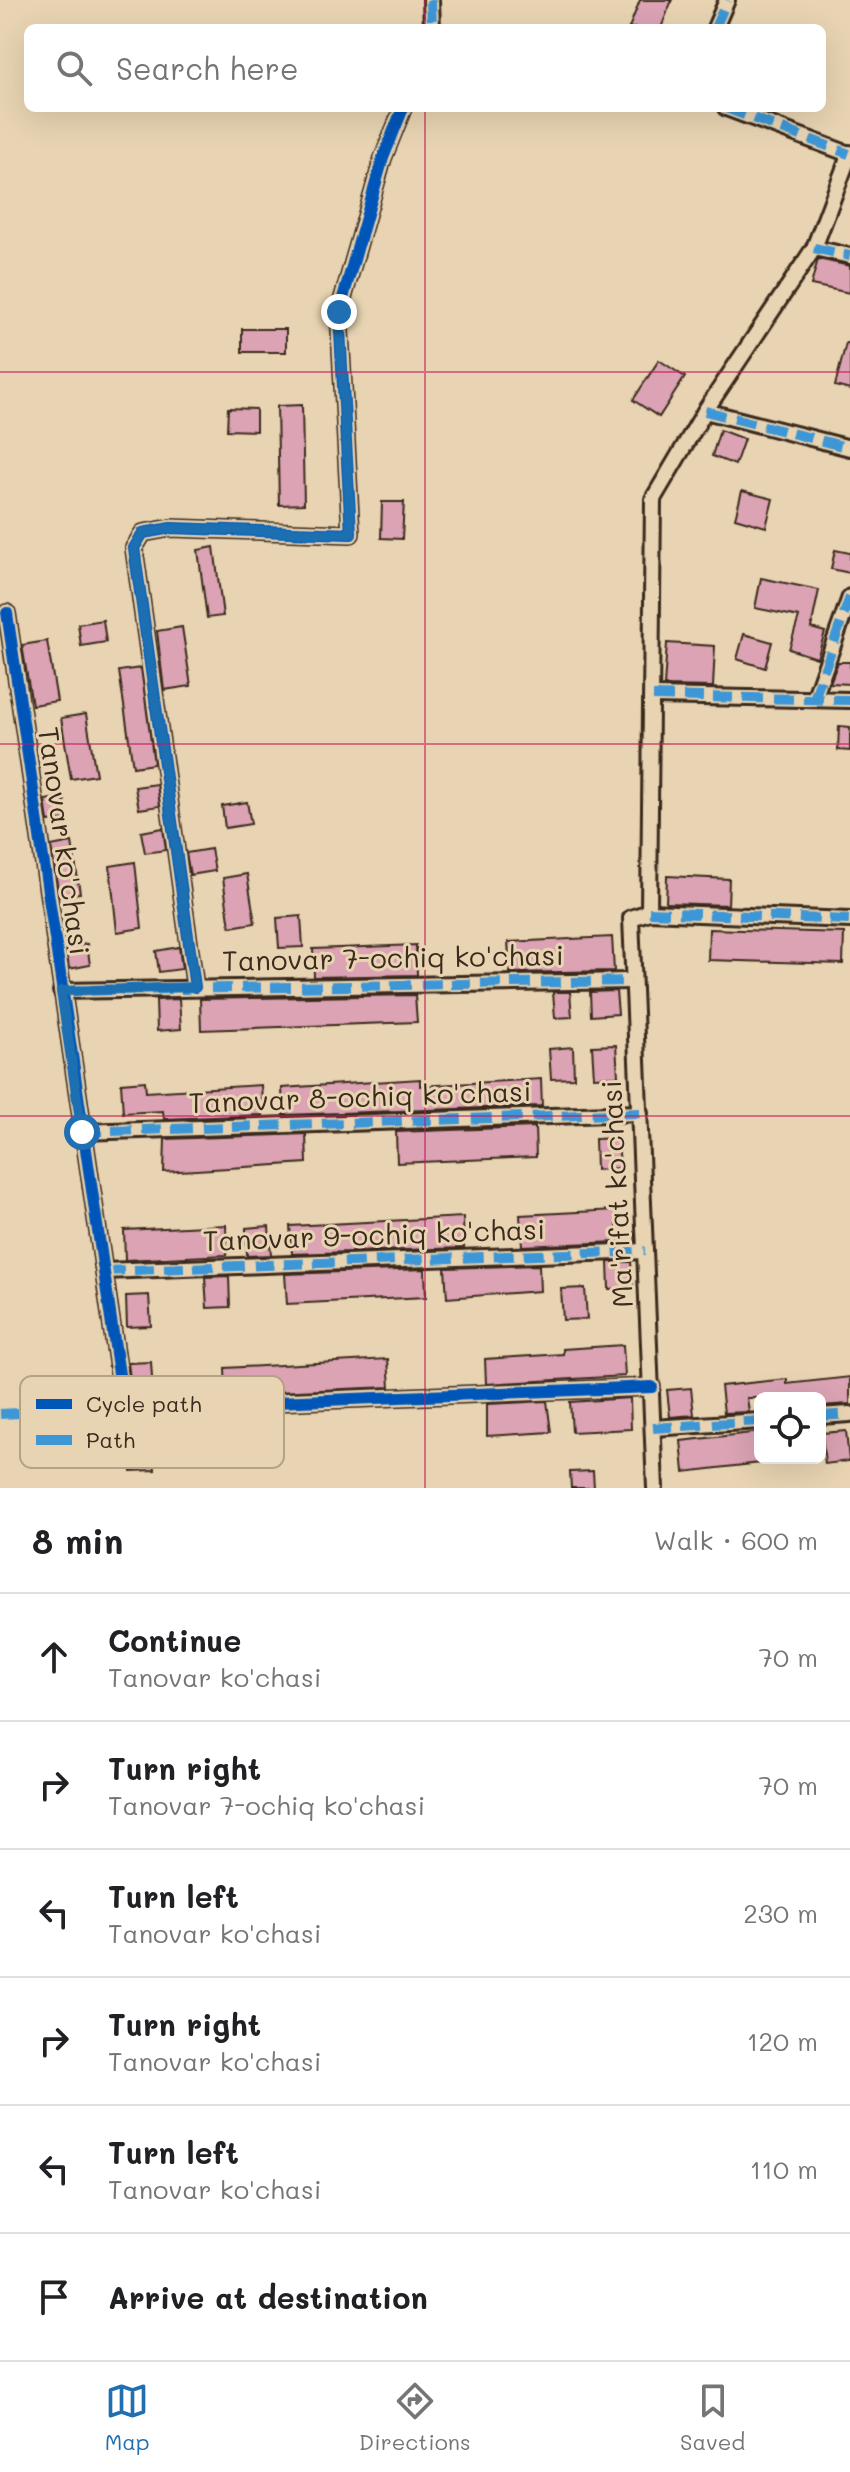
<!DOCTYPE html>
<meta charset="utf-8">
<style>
:root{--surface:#fff;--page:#f2f2f2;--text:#202124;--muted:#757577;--line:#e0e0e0;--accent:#1f6fb2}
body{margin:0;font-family:Mali,sans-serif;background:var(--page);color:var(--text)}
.controls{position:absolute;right:24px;bottom:24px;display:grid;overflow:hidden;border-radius:12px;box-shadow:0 8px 32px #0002}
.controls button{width:72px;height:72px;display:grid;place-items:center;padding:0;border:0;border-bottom:2px solid var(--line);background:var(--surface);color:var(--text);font:40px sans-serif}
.stop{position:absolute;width:24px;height:24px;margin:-18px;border:6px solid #1f6fb2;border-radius:50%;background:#fff}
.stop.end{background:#1f6fb2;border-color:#fff;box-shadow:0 2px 8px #0008}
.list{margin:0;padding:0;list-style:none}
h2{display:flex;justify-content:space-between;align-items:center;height:104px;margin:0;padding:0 32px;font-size:34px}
h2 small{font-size:26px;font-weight:400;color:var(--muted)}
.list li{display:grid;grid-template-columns:52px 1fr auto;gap:24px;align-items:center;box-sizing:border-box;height:128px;padding:0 32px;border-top:2px solid var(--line)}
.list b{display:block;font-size:30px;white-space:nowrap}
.list p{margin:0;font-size:26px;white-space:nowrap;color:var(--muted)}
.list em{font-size:26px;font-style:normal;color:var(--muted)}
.icon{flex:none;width:44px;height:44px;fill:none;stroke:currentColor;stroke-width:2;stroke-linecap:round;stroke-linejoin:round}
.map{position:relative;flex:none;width:850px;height:1488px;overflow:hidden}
.search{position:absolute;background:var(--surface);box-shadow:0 8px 32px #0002;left:24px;right:24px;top:24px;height:88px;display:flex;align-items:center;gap:20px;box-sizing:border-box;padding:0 28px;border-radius:12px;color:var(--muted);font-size:30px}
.sheet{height:872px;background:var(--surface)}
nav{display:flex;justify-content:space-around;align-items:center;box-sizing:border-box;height:112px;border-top:2px solid var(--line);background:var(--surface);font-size:22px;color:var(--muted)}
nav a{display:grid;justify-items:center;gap:4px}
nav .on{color:var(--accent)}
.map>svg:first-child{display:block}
.building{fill:#dba3b4;stroke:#3b2a1e;stroke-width:2}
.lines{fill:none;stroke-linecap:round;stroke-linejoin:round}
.minor-casing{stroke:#3b2a1e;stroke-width:20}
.minor{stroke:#e8d4b2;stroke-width:14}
.quiet{stroke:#3e96d5;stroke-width:10;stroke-dasharray:20 10;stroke-linecap:butt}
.cycleway-casing{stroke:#e8d4b2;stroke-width:17}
.cycleway{stroke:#0057b8;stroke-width:12}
.route{stroke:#1f6fb2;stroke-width:10}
.grid{fill:none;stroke:#c2185b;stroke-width:2;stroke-opacity:0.55}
.labels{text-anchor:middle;stroke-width:6;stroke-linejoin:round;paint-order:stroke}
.street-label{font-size:28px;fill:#3b2a1e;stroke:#e8d4b2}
.key{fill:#e8d4b2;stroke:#b4a186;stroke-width:2}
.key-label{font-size:22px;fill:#3b2a1e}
</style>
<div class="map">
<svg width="850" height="1488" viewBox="0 0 850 1488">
<rect width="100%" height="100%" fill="#e8d4b2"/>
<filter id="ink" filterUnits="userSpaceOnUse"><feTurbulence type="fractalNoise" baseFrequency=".0125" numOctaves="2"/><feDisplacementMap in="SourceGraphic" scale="16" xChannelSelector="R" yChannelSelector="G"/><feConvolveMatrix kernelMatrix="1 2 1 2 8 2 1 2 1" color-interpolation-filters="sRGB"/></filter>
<g filter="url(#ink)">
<!-- building -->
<g class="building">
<polygon points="640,0 672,0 661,28 629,28"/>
<polygon points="818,259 850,266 850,293 811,285"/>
<rect x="242" y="329" width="44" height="23"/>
<polygon points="846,343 850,343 850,390 835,386"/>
<polygon points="659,360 685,377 659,417 633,400"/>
<polygon points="302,405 304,504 279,505 277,406"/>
<polygon points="228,408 256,409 256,431 227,430"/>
<polygon points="720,430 744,439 735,465 712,456"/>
<polygon points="742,491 773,499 766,527 735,518"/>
<polygon points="382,502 404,502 402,539 381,538"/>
<polygon points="214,547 223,616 207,618 198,550"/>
<polygon points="835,550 850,553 850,573 831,569"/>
<polygon points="761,578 819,590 811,628 825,632 817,658 789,649 799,617 755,608"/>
<polygon points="103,620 106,642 81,646 78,624"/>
<polygon points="182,627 191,686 164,690 157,631"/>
<polygon points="744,634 772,642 765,668 737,659"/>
<polygon points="47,641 57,701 32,705 22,645"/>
<polygon points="667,643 715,646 713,687 664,686"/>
<polygon points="838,662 850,662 850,684 830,683"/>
<polygon points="141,668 154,764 133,767 119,671"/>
<polygon points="86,714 96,775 71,779 61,718"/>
<polygon points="839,726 850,727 850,751 838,750"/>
<polygon points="157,784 160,806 139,809 135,787"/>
<polygon points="64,797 67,819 48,822 45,800"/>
<polygon points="247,802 251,824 225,828 222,806"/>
<polygon points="163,828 166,850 145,853 141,832"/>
<polygon points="72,842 80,893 59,896 51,846"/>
<polygon points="211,849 215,871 190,875 186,853"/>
<polygon points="135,862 142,928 117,932 110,866"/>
<polygon points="247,874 255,923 230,927 223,878"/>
<polygon points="667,876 729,879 728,905 666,903"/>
<polygon points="301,916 303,947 279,948 277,918"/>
<polygon points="709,929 844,933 843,964 708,960"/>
<polygon points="612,937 614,971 510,973 508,942"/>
<polygon points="87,944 90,965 69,969 66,947"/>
<polygon points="416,945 417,975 314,977 313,949"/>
<polygon points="179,947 182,969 159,972 156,951"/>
<polygon points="616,991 618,1014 591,1016 590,992"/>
<polygon points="553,992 570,992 572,1017 555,1018"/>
<polygon points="415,995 417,1022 201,1030 200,999"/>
<polygon points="179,999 181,1029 157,1031 156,1000"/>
<polygon points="616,1045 618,1076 594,1077 592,1046"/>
<polygon points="573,1047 574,1078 551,1079 549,1049"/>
<polygon points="420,1079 420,1086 541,1079 542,1106 283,1115 282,1088"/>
<polygon points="145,1081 146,1092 261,1085 263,1115 164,1119 163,1111 123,1113 121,1083"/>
<polygon points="535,1127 536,1157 397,1163 396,1132"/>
<polygon points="306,1134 307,1163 164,1172 165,1139"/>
<polygon points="618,1138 620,1168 596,1170 595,1139"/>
<polygon points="616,1210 618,1242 522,1246 520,1215"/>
<polygon points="463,1217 464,1248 292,1254 290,1226"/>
<polygon points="226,1225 227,1255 125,1260 124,1230"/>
<polygon points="269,1226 271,1255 247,1256 246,1228"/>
<polygon points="608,1262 631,1262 633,1288 609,1289"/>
<polygon points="539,1265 540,1291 447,1298 445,1268"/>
<polygon points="425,1269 426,1297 287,1304 285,1274"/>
<polygon points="229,1276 230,1307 207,1308 205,1277"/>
<polygon points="585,1288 587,1319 563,1320 561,1289"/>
<polygon points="149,1295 151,1326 127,1327 126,1296"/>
<polygon points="623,1345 625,1376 486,1384 485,1359 563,1354 563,1349"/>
<polygon points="388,1359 390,1387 226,1394 225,1368"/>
<polygon points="151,1362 153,1393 132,1394 128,1363"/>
<polygon points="850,1377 850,1404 820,1406 820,1398 747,1398 749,1412 724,1413 721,1386 787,1379 787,1384"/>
<polygon points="691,1388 694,1415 670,1417 667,1390"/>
<polygon points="630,1398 631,1429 572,1432 570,1402"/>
<polygon points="547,1401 551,1432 487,1436 487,1404"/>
<polygon points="846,1431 849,1461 825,1464 822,1433"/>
<polygon points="760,1432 760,1463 684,1472 681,1441"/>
<polygon points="153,1439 155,1470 131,1471 130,1440"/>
<polygon points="593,1471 594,1488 571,1488 570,1472"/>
</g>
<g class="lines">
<defs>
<g id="minor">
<polyline points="431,0 432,28"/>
<polyline points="715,28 727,0"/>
<polyline points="726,108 849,154"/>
<polyline points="814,248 850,256"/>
<polyline points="705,411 850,448"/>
<polyline points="7,613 124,1408 652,1387"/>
<polyline points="653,696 850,700"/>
<polyline points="814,699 850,597"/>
<polyline points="649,912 653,499 705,411 814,248 850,153"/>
<polyline points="195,987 134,548 143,533 171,528 351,534 339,312 383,158 403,108"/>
<polyline points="61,991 631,981"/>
<polyline points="82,1132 640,1113"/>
<polyline points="104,1271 645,1251"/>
<polyline points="820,1416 850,1414"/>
<polyline points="653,1428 760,1421"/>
<polyline points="655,1488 631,918 649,912 850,920"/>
</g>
</defs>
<!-- minor casing -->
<use href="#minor" class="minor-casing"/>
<!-- minor -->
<use href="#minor" class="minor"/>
<!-- quiet -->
<g class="quiet">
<polyline points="431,0 432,28"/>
<polyline points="715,28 727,0"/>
<polyline points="726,108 849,154"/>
<polyline points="814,248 850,256"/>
<polyline points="705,411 850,448"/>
<polyline points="653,696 850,700"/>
<polyline points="814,699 850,597"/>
<polyline points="649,912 850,920"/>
<polyline points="61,991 631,981"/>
<polyline points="82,1132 640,1113"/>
<polyline points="104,1271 645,1251"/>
<polyline points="0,1414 128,1408"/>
<polyline points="820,1416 850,1414"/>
<polyline points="653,1428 760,1421"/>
</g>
<defs>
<g id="cycleway">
<polyline points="7,613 124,1408 652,1387"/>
<polyline points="195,987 134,548 143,533 171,528 351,534 339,312 383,158 403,108"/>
</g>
</defs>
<!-- cycleway casing -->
<use href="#cycleway" class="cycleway-casing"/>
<!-- cycleway -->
<use href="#cycleway" class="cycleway"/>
</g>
</g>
<g class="lines" filter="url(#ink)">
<!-- route -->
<polyline class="route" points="82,1132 61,991 195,987 134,548 143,533 171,528 351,534 339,312"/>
</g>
<!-- grid -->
<path class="grid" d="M425 0V28M425 108V1488M0 372H850M0 744H850M0 1116H850"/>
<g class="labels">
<!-- street labels -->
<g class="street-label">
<text transform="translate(64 841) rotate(82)" y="10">Tanovar ko'chasi</text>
<text transform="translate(393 958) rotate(-1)" y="10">Tanovar 7-ochiq ko'chasi</text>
<text transform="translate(360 1097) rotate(-2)" y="10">Tanovar 8-ochiq ko'chasi</text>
<text transform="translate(617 1194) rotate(-93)" y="10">Ma'rifat ko'chasi</text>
<text transform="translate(374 1235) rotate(-2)" y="10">Tanovar 9-ochiq ko'chasi</text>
</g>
</g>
<!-- legend -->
<rect x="20" y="1376" width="264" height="92" rx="12" class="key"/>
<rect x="36" y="1399" width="36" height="10" fill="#0057b8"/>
<rect x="36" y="1435" width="36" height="10" fill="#3e96d5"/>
<g class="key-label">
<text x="86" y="1412">Cycle path</text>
<text x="86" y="1448">Path</text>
</g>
</svg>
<div class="controls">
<button><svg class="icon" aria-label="locate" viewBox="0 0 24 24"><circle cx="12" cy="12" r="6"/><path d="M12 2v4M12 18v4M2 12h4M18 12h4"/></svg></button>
</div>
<div class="stop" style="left:82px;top:1132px"></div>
<div class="stop end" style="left:339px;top:312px"></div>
<div class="search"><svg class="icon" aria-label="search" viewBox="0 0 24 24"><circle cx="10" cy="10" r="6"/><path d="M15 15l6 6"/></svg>Search here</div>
</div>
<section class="sheet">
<h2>8 min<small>Walk · 600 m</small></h2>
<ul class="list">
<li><svg class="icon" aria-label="ahead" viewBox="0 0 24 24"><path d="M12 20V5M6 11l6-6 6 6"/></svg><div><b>Continue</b><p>Tanovar ko'chasi</p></div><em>70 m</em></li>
<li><svg class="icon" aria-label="right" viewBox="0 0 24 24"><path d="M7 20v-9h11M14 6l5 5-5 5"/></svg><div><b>Turn right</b><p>Tanovar 7-ochiq ko'chasi</p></div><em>70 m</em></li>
<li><svg class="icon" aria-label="left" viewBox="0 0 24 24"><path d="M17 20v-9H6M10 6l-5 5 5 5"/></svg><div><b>Turn left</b><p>Tanovar ko'chasi</p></div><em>230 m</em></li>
<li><svg class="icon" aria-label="right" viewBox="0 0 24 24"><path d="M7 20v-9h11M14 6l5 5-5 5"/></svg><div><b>Turn right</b><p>Tanovar ko'chasi</p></div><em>120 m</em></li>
<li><svg class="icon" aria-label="left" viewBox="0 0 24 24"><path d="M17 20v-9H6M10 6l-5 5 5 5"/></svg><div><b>Turn left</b><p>Tanovar ko'chasi</p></div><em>110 m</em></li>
<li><svg class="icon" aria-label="arrive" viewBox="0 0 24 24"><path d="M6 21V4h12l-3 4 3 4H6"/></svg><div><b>Arrive at destination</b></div></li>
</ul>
</section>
<nav>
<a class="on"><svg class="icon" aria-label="map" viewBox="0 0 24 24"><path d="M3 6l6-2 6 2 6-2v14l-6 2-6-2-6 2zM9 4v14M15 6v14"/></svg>Map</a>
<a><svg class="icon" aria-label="directions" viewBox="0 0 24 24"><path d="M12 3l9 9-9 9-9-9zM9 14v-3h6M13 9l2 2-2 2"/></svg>Directions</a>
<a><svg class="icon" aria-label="saved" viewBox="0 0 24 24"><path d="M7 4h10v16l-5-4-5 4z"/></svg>Saved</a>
</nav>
